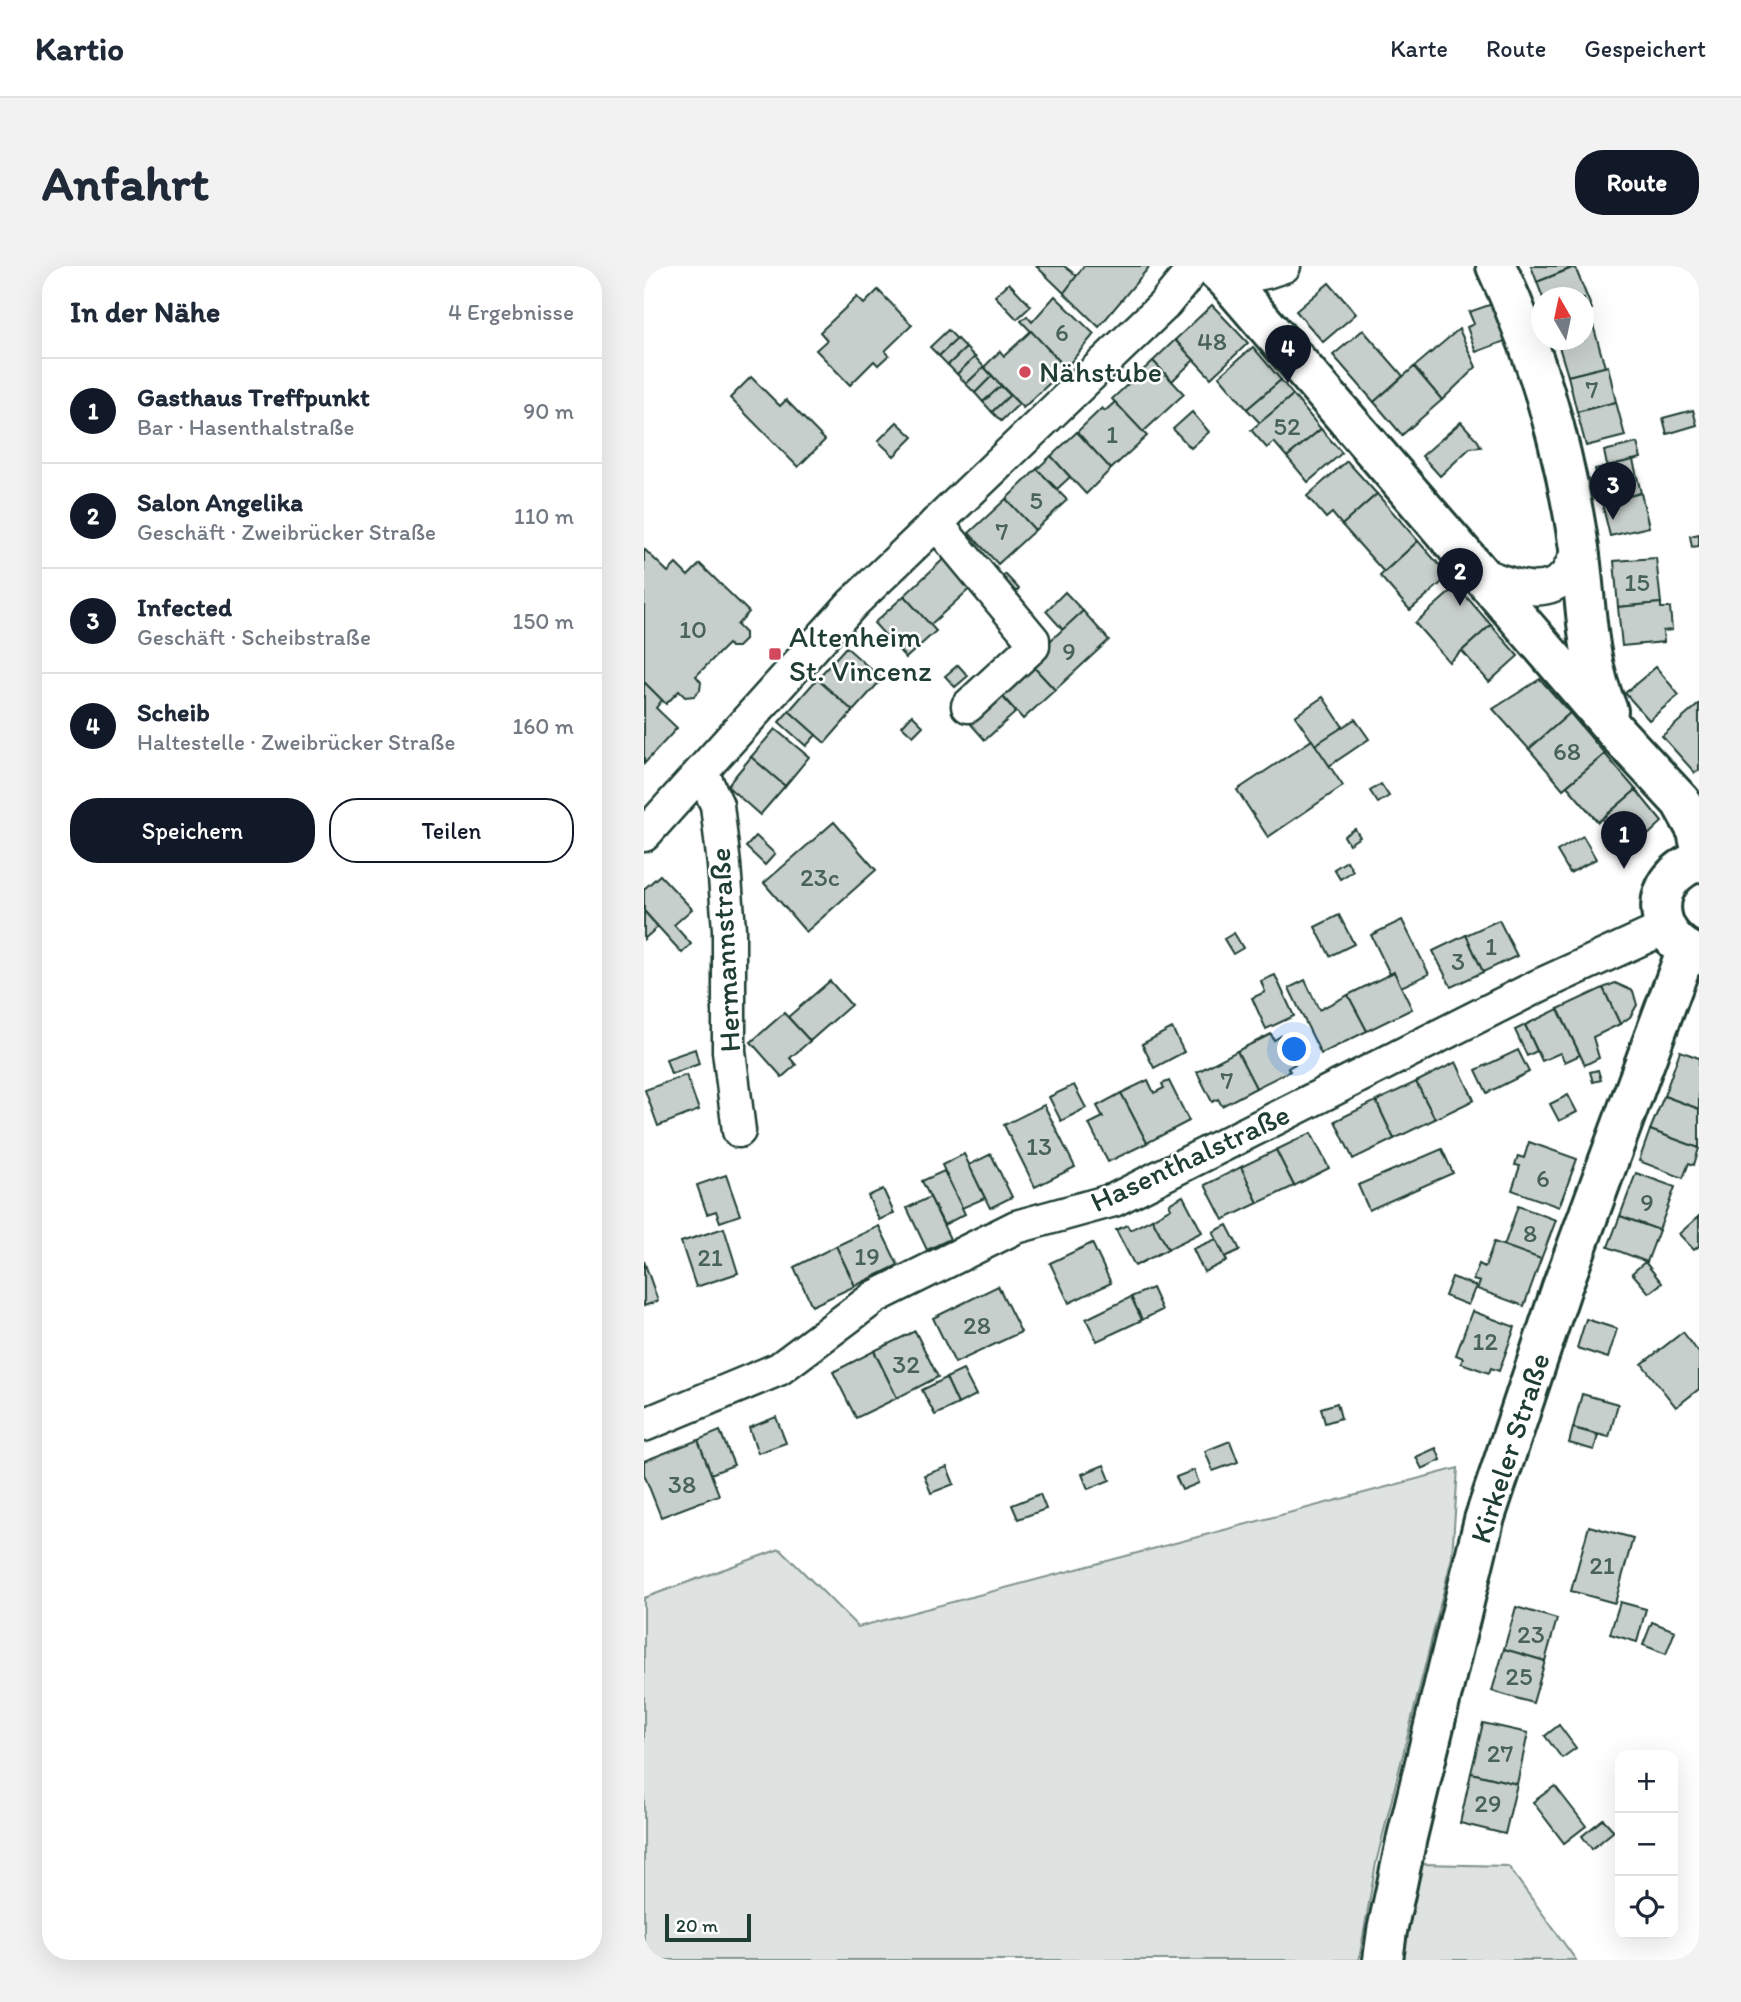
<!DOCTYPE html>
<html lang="de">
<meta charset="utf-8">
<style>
:root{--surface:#fff;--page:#f2f2f3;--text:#1f2937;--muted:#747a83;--line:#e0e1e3;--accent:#111827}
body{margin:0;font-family:Itim,sans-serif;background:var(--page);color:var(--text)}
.controls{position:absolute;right:21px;bottom:21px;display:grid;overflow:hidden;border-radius:14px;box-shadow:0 7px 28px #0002}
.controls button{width:63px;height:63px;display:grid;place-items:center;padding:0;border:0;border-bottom:2px solid var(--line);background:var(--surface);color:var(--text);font:35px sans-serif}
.compass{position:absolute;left:887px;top:21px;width:63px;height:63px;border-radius:50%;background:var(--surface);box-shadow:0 7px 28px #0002;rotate:351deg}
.scale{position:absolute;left:21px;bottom:18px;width:86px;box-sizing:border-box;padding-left:7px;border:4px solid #1f3d34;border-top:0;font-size:19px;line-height:24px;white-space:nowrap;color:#1f3d34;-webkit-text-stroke:5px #fff;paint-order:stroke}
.you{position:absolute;left:651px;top:784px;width:24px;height:24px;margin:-18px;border:5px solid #fff;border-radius:50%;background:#1a73e8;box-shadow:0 0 0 10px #1a73e833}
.badge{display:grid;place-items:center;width:46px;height:46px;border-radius:50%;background:var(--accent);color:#fff;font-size:23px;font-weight:700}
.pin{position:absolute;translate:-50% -58px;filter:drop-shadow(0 2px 4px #0008)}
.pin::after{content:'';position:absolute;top:37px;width:24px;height:21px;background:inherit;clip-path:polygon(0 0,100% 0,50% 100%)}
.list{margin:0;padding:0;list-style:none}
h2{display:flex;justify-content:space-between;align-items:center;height:91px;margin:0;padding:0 28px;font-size:30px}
h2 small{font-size:23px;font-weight:400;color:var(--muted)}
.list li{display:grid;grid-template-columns:46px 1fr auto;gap:21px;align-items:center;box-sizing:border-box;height:105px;padding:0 28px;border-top:2px solid var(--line)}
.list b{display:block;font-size:26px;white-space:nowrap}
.list p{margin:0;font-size:23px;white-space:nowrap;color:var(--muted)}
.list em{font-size:23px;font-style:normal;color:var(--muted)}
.actions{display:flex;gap:14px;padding:21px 28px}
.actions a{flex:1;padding:16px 0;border:2px solid var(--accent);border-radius:28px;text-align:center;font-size:24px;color:var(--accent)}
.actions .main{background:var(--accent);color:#fff}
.icon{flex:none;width:38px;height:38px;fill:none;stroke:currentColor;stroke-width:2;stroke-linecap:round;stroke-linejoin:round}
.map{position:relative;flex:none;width:1055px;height:1694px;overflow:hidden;border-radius:28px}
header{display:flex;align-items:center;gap:42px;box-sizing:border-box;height:98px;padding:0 35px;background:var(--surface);border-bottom:2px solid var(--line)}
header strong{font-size:33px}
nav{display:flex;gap:38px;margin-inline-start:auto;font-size:24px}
.intro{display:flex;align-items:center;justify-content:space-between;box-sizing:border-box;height:168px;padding:0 42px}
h1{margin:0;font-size:49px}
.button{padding:18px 32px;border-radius:28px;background:var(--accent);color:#fff;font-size:24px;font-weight:700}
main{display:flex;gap:42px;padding:0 42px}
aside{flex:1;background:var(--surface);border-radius:28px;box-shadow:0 7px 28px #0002}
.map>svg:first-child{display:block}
.green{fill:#dee3e2;stroke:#7e908b;stroke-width:2}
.building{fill:#c7cfcc;stroke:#1f3d34;stroke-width:2}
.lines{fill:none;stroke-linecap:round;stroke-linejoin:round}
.minor-casing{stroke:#1f3d34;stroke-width:37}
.major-casing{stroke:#1f3d34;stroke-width:44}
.minor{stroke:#fff;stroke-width:32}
.major{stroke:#fff;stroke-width:38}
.poi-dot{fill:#d1495b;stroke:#fff;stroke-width:2.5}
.labels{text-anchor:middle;stroke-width:5;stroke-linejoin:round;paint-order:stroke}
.number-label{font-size:26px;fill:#49625a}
.poi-label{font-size:30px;fill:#1f3d34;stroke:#fff;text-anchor:start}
.street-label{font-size:30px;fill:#1f3d34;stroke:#fff}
</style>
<header>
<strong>Kartio</strong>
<nav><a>Karte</a><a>Route</a><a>Gespeichert</a></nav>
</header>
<div class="intro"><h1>Anfahrt</h1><a class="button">Route</a></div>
<main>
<aside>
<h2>In der Nähe<small>4 Ergebnisse</small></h2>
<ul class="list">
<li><span class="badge">1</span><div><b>Gasthaus Treffpunkt</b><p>Bar · Hasenthalstraße</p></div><em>90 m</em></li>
<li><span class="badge">2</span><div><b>Salon Angelika</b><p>Geschäft · Zweibrücker Straße</p></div><em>110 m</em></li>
<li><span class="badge">3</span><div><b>Infected</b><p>Geschäft · Scheibstraße</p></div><em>150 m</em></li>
<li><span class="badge">4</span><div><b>Scheib</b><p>Haltestelle · Zweibrücker Straße</p></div><em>160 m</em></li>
</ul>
<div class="actions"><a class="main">Speichern</a><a>Teilen</a></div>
</aside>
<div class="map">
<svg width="1055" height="1694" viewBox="0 0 1055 1694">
<rect width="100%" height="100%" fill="#fff"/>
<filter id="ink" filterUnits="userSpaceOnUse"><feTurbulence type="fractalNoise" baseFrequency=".0143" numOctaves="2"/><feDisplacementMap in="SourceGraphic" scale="14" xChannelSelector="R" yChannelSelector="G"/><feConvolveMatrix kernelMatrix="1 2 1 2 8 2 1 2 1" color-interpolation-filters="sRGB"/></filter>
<g filter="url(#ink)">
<!-- green -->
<g class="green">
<polygon points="814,1202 808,1291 732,1597 715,1694 0,1694 0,1332 136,1283 214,1361"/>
<polygon points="779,1598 864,1600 932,1694 757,1694"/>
</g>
<!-- building -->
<g class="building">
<polygon points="392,0 420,0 433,10 420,27"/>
<polygon points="440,0 506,0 455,61 420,27"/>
<polygon points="887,0 923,0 925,3 893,16"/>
<polygon points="931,1 948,43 940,46 940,32 899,32 893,16"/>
<polygon points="365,17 387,40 373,53 351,30"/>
<polygon points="685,17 712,48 679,76 652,45"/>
<polygon points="234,24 268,59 241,85 245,89 234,99 230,95 206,119 172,84 183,74 176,66 213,31 220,38"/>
<polygon points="411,30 450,68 422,102 377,55 383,50 388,56"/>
<polygon points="851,37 864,74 832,86 823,61 830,58 825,46"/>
<polygon points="568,39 604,77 567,112 531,74"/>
<polygon points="945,45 961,101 924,110 913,74 940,74 940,46"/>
<polygon points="815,63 832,101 798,134 770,101"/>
<polygon points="304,64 313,73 295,90 286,81"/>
<polygon points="719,64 759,110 730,136 689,89"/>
<polygon points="387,65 422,102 379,142 340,101 356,85 360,90"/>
<polygon points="313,73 322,82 304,99 295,90"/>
<polygon points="531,74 550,94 528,115 509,95"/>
<polygon points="609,81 637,114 603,143 575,110"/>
<polygon points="322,82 331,91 313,108 304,99"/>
<polygon points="331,91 340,101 322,118 313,108"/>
<polygon points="509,95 540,128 499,166 468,133"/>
<polygon points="964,100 972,136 933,146 924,110"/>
<polygon points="340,101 348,110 331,127 322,118"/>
<polygon points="770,101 798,134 758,169 730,136"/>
<polygon points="348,110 357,120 339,136 331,127"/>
<polygon points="107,111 136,140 142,134 181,174 154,201 86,132"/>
<polygon points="637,114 649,129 616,157 603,143"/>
<polygon points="357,120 366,129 348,146 339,136"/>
<polygon points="366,129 375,138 357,155 348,146"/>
<polygon points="649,129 677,163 643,191 630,176 623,182 607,164"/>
<polygon points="471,136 503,170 467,203 433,166 458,142 461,145"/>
<polygon points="972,136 981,170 942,180 933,146"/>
<polygon points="1049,144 1053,159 1023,168 1019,152"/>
<polygon points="548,146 565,166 547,182 529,163"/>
<polygon points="253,156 269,171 250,190 234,175"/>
<polygon points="817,156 834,175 837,181 826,182 796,210 778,190"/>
<polygon points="677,163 698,187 664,216 643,191"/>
<polygon points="433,166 467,203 442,228 407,190"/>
<polygon points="993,177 997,192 963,200 960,185"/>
<polygon points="407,190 426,211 413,223 393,203"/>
<polygon points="989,194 997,227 958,237 951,203"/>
<polygon points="703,195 733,228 698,259 688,247 682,252 663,230"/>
<polygon points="393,203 423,234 391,264 362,233"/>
<polygon points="997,227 1005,261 966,270 958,237"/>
<polygon points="733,228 774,275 740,306 698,259"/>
<polygon points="362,233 391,264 354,298 325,267"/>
<polygon points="1055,268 1055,280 1048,281 1046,270"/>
<polygon points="774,275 805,310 766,344 736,310"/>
<polygon points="0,283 24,306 32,298 44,310 56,298 105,346 93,359 101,367 101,374 94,381 87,381 84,378 52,410 57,416 56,424 50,430 41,431 35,425 22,438 0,416"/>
<polygon points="305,288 332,317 286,359 260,330"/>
<polygon points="1012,292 1017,337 974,341 970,295"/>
<polygon points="361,308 375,323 366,331 352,316"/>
<polygon points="813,320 847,359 805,396 771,357"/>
<polygon points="421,326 439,345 419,364 402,345"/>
<polygon points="260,330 292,365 262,392 230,357"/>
<polygon points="1017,337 1017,342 1026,342 1028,364 1019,365 1020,376 978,380 974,341"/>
<polygon points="439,345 465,374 411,424 384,395"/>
<polygon points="847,359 874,390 845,416 818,385"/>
<polygon points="202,381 238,413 209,445 173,413"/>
<polygon points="384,395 411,424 379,453 353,424"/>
<polygon points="314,399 324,410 311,421 301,410"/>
<polygon points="1012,401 1035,429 1005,454 981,427"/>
<polygon points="173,413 209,445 181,477 145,445"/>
<polygon points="896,413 926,447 885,483 849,443"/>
<polygon points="0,416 18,434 12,442 33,462 0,498"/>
<polygon points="356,428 372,446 341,474 325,456"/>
<polygon points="679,431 699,461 671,479 651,450"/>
<polygon points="1055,438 1055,504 1051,507 1018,470"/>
<polygon points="145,445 172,469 162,480 135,456"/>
<polygon points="926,447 961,488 919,523 885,483"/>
<polygon points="268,449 279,460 269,470 258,460"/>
<polygon points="711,453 725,473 685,500 671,479"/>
<polygon points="131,463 165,491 141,520 107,491"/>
<polygon points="668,474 699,520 624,571 593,524"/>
<polygon points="961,488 992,524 954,556 923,520"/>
<polygon points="107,491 141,520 116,549 83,520"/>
<polygon points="737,518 745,530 734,537 726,525"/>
<polygon points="992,524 1018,556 986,586 958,553"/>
<polygon points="190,556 232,604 162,666 120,617"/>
<polygon points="711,563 716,571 705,578 700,570"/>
<polygon points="112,570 131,588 121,599 102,581"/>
<polygon points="939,570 952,593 926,607 913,585"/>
<polygon points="703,595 709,605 696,613 690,603"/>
<polygon points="16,609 48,643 30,659 47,678 38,687 0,645 0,623"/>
<polygon points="0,645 14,661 0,673"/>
<polygon points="695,649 710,678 686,690 671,661"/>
<polygon points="758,654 785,708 757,721 750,706 746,708 727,669"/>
<polygon points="855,654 873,690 839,706 822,669"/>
<polygon points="590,667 599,682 589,688 580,673"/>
<polygon points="822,669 839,706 807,721 789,685"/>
<polygon points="750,706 768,743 723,765 704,729"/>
<polygon points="631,709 650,750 622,763 608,732 621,726 617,715"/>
<polygon points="661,714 675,744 704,729 723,765 677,788 645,722"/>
<polygon points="186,715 207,739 166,775 144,751"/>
<polygon points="971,717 989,725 993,739 986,751 976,758 959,722"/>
<polygon points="959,722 976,758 949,771 955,792 941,799 914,743"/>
<polygon points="914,743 936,789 921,796 916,787 898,795 881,759"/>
<polygon points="140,747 166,775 146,792 152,799 138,811 107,776"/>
<polygon points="881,759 893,785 883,790 871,764"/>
<polygon points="528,762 540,786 510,802 498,778"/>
<polygon points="627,768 630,774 637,770 651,798 644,802 646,805 612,822 593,785"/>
<polygon points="51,783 55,798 27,808 22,793"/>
<polygon points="874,784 885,806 843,827 832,804"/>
<polygon points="593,785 612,822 578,840 574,833 568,836 553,806"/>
<polygon points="1036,785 1055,792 1055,843 1020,830"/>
<polygon points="812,796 830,834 791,853 772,816"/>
<polygon points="954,804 957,814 949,816 946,806"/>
<polygon points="42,809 55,844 14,860 1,824"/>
<polygon points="504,814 510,827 520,822 518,818 525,815 545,855 503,877 477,827"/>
<polygon points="772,816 791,853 750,873 732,835"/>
<polygon points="430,819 442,842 417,855 405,831"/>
<polygon points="477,827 503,877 464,896 445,858 459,851 453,840"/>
<polygon points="924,829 933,846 915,855 906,838"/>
<polygon points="1020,830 1055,843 1055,882 1006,864"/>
<polygon points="732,835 750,873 709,893 691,855"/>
<polygon points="400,839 431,901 391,921 360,859"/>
<polygon points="1006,864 1055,882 1050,899 1045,897 1039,912 995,895"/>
<polygon points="667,867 685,902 650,920 632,884"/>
<polygon points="885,876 933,893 915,941 868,924 876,900 871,899 874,890 880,892"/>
<polygon points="798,883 809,907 725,944 714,919"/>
<polygon points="632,884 650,920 614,937 597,901"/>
<polygon points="320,888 341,932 318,942 298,899"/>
<polygon points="347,888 368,931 346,942 325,899"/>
<polygon points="597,901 614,937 579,954 561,919"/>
<polygon points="300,905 321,948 300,959 278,915"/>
<polygon points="992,907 1031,921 1015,964 976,950"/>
<polygon points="82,909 96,949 76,956 72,945 63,948 53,919"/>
<polygon points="239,923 250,947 235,954 224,930"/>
<polygon points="539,930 558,966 524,983 508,953 527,942 525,938"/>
<polygon points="286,931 306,973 283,984 263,942"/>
<polygon points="874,940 912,954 897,993 860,980"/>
<polygon points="976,950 1015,964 1003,996 964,981"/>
<polygon points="1055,950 1055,980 1050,984 1035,968"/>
<polygon points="508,953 524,983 491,1000 472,964 483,959 486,964"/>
<polygon points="583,959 596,984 581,991 569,966"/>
<polygon points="235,960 254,999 211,1020 192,980"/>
<polygon points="80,962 94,1007 52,1021 37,976"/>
<polygon points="572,973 583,995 560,1006 549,983"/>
<polygon points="850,976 897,993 880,1040 833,1023 836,1016 829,1014 835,998 841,1001"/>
<polygon points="448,977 467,1017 425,1037 406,997"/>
<polygon points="192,980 211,1020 168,1040 150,1001"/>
<polygon points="0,995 14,1035 0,1040"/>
<polygon points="1001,996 1018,1017 1005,1027 988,1007"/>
<polygon points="808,1011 832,1020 824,1039 801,1030"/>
<polygon points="354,1020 377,1066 311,1097 289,1052"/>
<polygon points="508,1022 518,1044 498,1054 487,1031"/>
<polygon points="487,1031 498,1054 453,1075 442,1053"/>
<polygon points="828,1045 871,1061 855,1105 847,1102 845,1107 817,1097 819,1092 812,1089"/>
<polygon points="942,1053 973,1063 964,1092 933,1082"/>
<polygon points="271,1065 294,1111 253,1132 230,1085"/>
<polygon points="1039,1066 1055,1087 1055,1123 1032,1141 998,1098"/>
<polygon points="230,1085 253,1132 212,1152 189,1106"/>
<polygon points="319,1104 332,1129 314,1138 302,1112"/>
<polygon points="302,1112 314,1138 291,1149 278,1124"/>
<polygon points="938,1128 974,1138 965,1171 929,1162"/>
<polygon points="693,1137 697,1152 681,1157 677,1142"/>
<polygon points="132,1151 142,1177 114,1187 105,1162"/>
<polygon points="929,1162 954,1169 950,1184 925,1177"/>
<polygon points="76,1165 90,1199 67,1208 54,1174"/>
<polygon points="54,1174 75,1229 17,1251 0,1208 0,1195"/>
<polygon points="586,1175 594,1196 569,1205 561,1185"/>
<polygon points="792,1182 797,1194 778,1203 772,1191"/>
<polygon points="460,1199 466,1214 444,1223 438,1208"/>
<polygon points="303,1201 310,1218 287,1227 280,1209"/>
<polygon points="550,1204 555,1217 538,1224 532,1211"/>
<polygon points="396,1228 402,1243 374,1253 368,1239"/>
<polygon points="945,1260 989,1272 971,1337 927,1325"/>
<polygon points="976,1336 1002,1343 993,1376 966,1368"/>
<polygon points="872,1341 913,1353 901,1395 860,1383"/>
<polygon points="1008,1356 1031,1365 1022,1388 999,1379"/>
<polygon points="860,1383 901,1395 889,1437 848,1425"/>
<polygon points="839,1457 884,1467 873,1518 827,1507"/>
<polygon points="915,1459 932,1482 918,1492 901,1470"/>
<polygon points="827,1507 873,1518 861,1568 816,1557"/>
<polygon points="911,1520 942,1560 920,1577 889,1536"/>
<polygon points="959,1553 970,1565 948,1583 938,1570"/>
</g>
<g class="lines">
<defs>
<g id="minor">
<polyline points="583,14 622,6 640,0"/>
<polyline points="292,257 389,374 389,380 324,440"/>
<path d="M837 308C862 317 901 335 922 309 927 302 931 291 935 283"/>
<polyline points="58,506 73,539 80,599 85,663 85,785 95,865"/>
<polyline points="0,569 209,337 519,40 552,0"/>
<polyline points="0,1159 135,1103 231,1031 372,961 470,934 894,720 1021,662"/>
</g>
<g id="major">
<polyline points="568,0 583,14 973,467 1037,536 1053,565 1055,575"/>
<path d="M852 0C893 88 921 186 935 282 943 339 941 391 964 445"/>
<path d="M1055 595C1004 611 1005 672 1055 689"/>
<polyline points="739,1694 743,1665 763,1571 840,1254 918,1021 1042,685"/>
</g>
</defs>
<!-- minor casing -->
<use href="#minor" class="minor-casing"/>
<!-- major casing -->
<use href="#major" class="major-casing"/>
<!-- minor -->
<use href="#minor" class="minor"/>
<!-- major -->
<use href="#major" class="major"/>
</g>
</g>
<!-- markers -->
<g class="poi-dot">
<circle cx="381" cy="106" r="7"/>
<rect x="124" y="381" width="14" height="14" rx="3.5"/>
</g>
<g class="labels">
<!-- number labels -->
<g class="number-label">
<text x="418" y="75">6</text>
<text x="568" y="84">48</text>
<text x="948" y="132">7</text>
<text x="643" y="169">52</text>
<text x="468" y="177">1</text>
<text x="392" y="243">5</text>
<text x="358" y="274">7</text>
<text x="993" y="325">15</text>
<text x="49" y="372">10</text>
<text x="425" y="394">9</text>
<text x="923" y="494">68</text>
<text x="176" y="620">23c</text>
<text x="847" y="689">1</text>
<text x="814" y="704">3</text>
<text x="583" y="823">7</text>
<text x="395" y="889">13</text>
<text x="899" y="921">6</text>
<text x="1003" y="945">9</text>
<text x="886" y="976">8</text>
<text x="223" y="999">19</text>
<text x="66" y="1000">21</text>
<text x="333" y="1068">28</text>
<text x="841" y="1084">12</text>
<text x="262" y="1107">32</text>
<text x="38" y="1227">38</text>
<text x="958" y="1308">21</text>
<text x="887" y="1377">23</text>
<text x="875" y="1419">25</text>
<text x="856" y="1496">27</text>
<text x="844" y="1546">29</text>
</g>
<!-- poi labels -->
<g class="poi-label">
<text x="395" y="116">Nähstube</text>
<text x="145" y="381">Altenheim<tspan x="145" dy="34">St. Vincenz</tspan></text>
</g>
<!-- street labels -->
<g class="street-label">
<text transform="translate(81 684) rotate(-93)" y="10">Hermannstraße</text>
<text transform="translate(546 892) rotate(-25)" y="10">Hasenthalstraße</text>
<text transform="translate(866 1182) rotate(-72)" y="10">Kirkeler Straße</text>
</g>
</g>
</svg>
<div class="controls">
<button>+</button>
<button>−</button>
<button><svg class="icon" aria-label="locate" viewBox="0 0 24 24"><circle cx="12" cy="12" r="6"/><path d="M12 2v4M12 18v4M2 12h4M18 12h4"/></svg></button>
</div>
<svg class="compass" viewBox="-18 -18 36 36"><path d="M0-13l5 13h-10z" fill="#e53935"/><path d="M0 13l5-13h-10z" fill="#747a83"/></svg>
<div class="scale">20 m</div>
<div class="you"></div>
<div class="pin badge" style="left:980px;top:603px">1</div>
<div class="pin badge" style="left:816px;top:340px">2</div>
<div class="pin badge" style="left:969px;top:254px">3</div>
<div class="pin badge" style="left:644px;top:117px">4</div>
</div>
</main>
